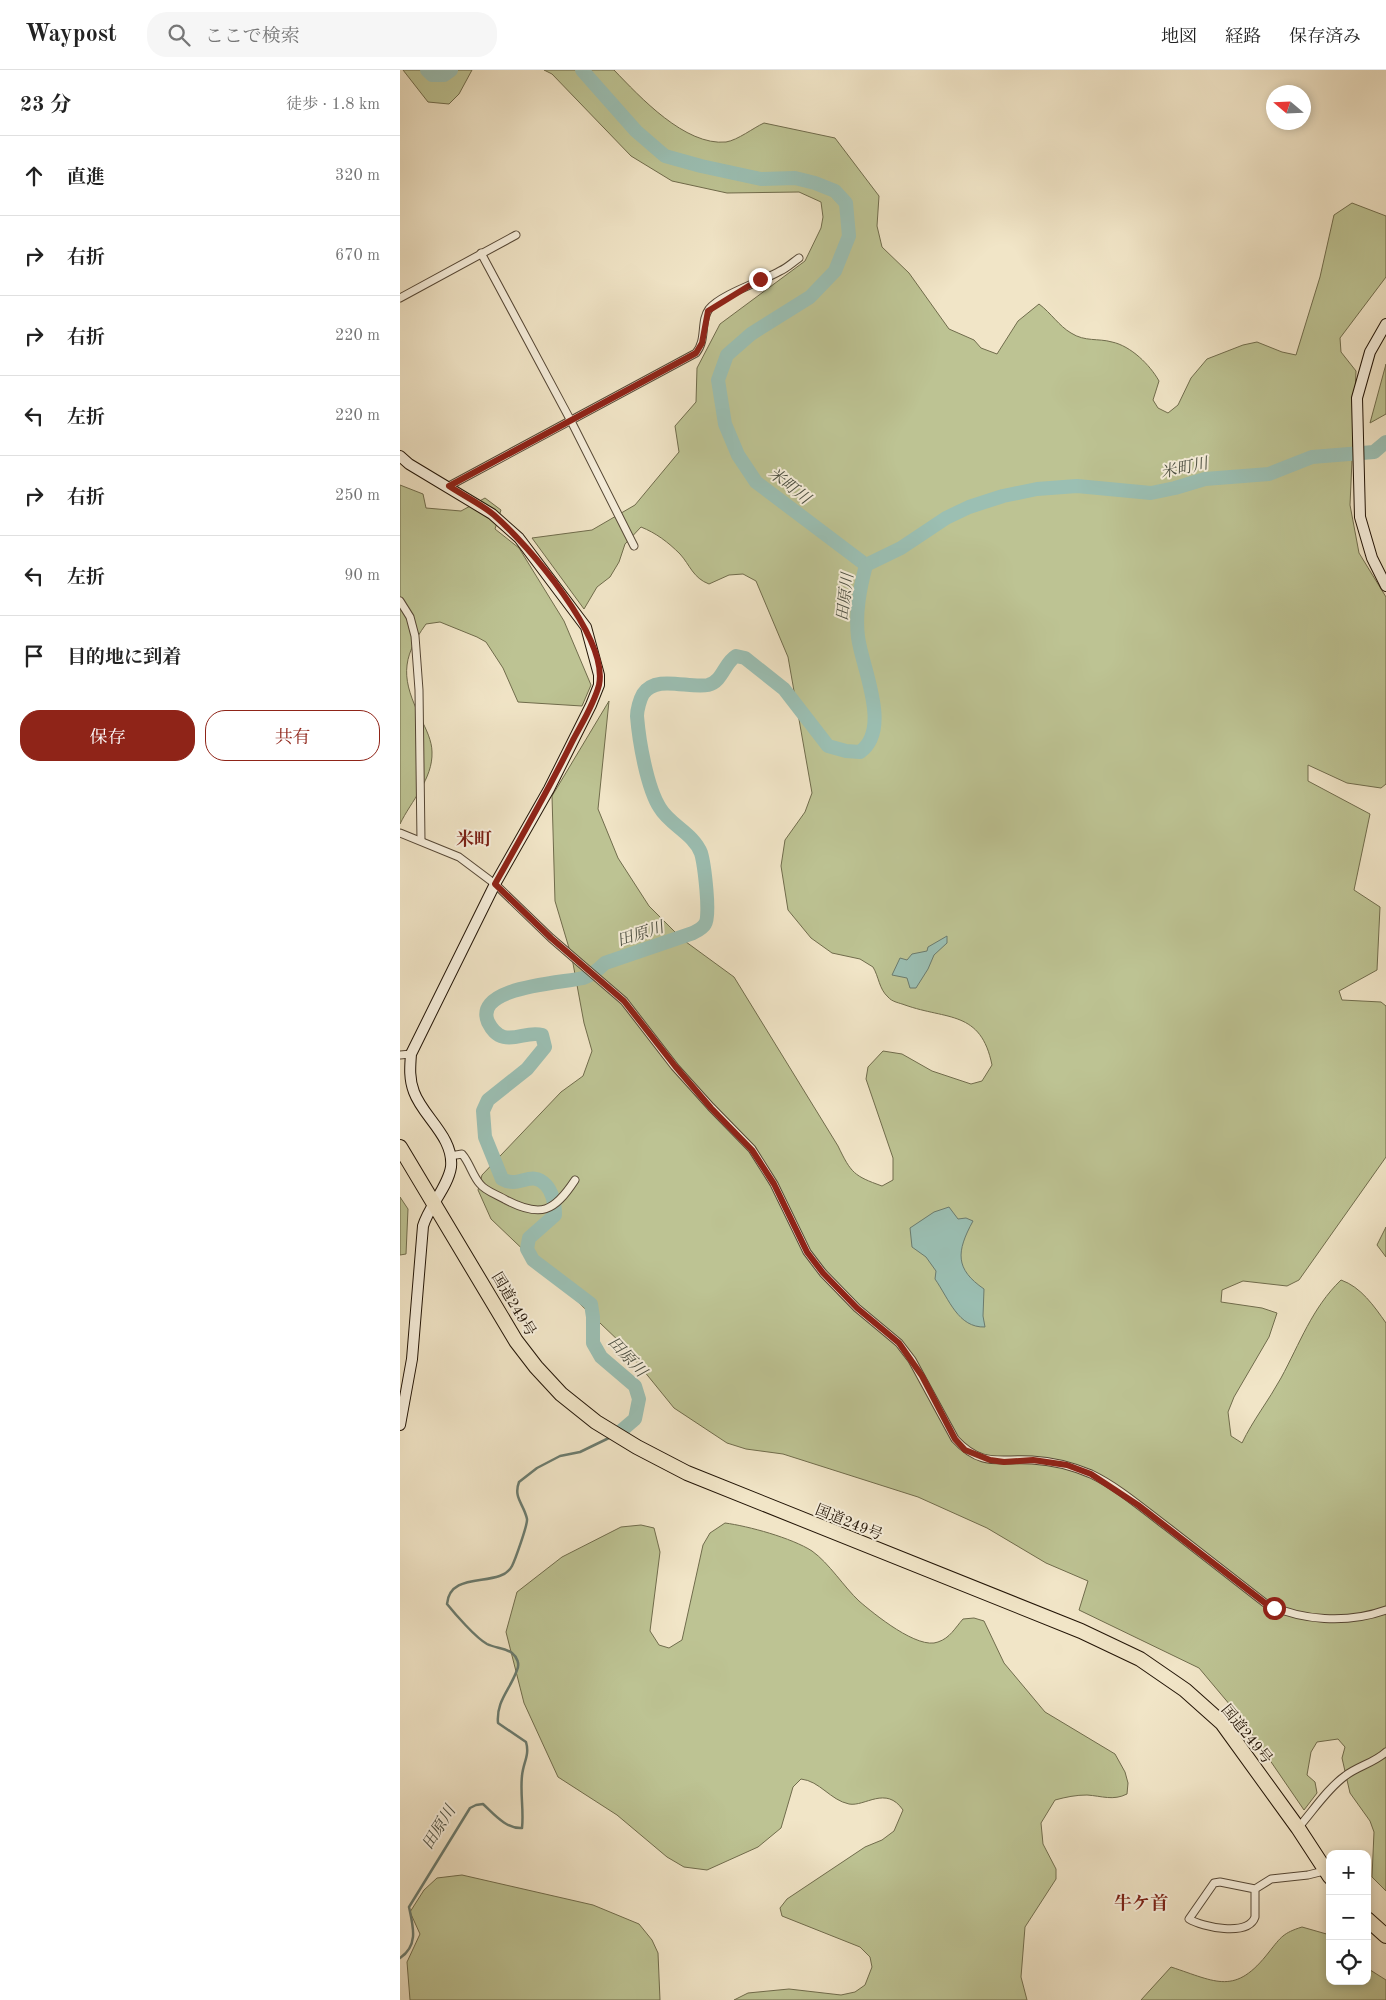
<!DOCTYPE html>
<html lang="ja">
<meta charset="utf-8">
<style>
:root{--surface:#fff;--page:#f6f6f6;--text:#222;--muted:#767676;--line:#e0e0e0;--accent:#8f2418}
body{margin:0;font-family:"Old Standard TT","Noto Serif JP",serif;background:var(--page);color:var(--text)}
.controls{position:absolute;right:15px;bottom:15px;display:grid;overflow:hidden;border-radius:10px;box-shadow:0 2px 8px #0003}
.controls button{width:45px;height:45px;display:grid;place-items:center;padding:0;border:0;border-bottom:1px solid var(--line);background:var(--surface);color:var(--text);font:25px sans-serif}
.compass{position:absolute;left:866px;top:15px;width:45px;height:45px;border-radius:50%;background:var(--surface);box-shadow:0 2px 8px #0003;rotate:289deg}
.stop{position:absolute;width:15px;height:15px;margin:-11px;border:4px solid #8f2418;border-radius:50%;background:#fff}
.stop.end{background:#8f2418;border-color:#fff;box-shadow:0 1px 5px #0008}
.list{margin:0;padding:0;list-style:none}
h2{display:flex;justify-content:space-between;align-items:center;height:65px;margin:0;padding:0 20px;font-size:21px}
h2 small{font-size:16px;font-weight:400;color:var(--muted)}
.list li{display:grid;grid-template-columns:32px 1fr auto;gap:15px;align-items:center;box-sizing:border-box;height:80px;padding:0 20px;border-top:1px solid var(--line)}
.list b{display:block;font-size:19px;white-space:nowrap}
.list em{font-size:16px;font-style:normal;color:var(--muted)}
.actions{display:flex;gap:10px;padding:15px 20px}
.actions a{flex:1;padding:11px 0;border:1px solid var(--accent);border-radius:20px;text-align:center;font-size:18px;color:var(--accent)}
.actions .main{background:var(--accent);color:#fff}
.icon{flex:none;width:28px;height:28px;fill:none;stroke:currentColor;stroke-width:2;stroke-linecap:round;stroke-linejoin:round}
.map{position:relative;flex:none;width:986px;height:1930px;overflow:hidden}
header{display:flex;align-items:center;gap:30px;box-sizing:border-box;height:70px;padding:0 25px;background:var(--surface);border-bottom:1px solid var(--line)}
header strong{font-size:24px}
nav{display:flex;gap:28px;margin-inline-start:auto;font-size:18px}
.search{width:350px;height:45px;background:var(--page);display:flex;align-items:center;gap:12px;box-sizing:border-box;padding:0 18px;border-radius:20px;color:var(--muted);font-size:19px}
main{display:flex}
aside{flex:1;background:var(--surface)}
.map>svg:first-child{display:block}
.green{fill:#bdc393;stroke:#706c4c}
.water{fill:#9bbfb3;stroke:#6b7b6e}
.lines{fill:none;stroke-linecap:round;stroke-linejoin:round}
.stream{stroke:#6b7b6e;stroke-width:2.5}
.river{stroke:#9bbfb3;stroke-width:14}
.street-casing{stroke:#564836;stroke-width:9}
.secondary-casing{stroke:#221406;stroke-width:12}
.highway-casing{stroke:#221406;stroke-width:16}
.street{stroke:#f6eedb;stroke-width:7}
.secondary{stroke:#f6eedb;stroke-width:10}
.highway{stroke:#f1e5c7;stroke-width:14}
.route{stroke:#8f2418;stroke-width:6}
.labels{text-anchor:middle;stroke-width:4;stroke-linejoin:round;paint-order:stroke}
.street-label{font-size:15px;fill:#221406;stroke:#f6eedb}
.water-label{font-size:16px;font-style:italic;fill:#4c5043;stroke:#f6eedb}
.quarter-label{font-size:18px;font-weight:bold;fill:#7a1f14;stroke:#f6eedb}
</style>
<header>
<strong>Waypost</strong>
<div class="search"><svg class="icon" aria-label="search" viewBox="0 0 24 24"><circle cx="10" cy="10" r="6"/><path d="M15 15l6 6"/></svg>ここで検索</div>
<nav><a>地図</a><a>経路</a><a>保存済み</a></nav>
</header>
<main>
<aside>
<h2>23 分<small>徒歩 · 1.8 km</small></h2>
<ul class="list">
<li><svg class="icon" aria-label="ahead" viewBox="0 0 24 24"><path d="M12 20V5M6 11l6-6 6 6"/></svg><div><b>直進</b></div><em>320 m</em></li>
<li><svg class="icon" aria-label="right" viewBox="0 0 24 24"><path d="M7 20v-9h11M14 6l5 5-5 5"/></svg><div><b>右折</b></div><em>670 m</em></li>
<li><svg class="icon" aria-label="right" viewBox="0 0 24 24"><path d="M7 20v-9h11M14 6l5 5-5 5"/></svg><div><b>右折</b></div><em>220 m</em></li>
<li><svg class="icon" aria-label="left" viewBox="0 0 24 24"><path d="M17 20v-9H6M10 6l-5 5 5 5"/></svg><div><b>左折</b></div><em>220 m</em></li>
<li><svg class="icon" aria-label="right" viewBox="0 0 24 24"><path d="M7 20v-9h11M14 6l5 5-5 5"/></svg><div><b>右折</b></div><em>250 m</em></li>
<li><svg class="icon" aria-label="left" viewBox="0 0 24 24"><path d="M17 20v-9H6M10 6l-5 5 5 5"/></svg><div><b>左折</b></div><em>90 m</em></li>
<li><svg class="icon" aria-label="arrive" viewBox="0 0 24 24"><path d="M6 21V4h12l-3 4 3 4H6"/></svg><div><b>目的地に到着</b></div></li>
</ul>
<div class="actions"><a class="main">保存</a><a>共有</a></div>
</aside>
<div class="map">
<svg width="986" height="1930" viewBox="0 0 986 1930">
<rect width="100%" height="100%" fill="#f1e5c7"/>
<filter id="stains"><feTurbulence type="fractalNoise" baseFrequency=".004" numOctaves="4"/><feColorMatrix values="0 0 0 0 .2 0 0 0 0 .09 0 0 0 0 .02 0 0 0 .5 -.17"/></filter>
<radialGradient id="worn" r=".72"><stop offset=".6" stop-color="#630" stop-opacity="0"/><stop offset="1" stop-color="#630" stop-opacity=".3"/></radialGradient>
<!-- green -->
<g class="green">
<polygon points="3,0 72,0 59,24 49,34 28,32"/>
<path d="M144 0H214C240 27 285 76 326 72 338 70 353 58 364 53L435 68 479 126 477 156 482 177 509 203 549 259 574 270 581 278 597 284 618 251 639 234C651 243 659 256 671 263 685 272 698 268 712 272 731 276 750 295 759 311L753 330 758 338 768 343 778 335 791 308 807 289 843 275 857 272 882 282 896 285 920 207 934 145 952 133 986 146V207L940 268 941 282 956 301 950 435 959 483 986 527V714L981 718 947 713 908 695V711L970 744 954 820 980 837 977 900 939 921 942 930 981 932 986 936V1087L899 1210 887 1216 843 1211 822 1220 821 1232 862 1238 877 1243 869 1267 834 1327 828 1342 831 1366 842 1373C853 1350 869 1330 881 1308 900 1273 912 1238 941 1210 961 1217 974 1236 986 1253V1821L972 1807 974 1762 970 1751 950 1723 942 1688 945 1677 938 1669 917 1672 911 1682 907 1705 915 1712 917 1723 904 1740 841 1648 799 1598 679 1540 688 1511 646 1493 587 1458 518 1427 383 1384 346 1379 327 1373 274 1338 222 1274 91 1149 78 1120 82 1105 161 1022 183 1006 192 981 184 953 172 888 155 831 152 726 209 631 198 739 218 788 249 836 282 869 334 907 438 1076C451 1103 454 1106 482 1116L493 1110V1088L466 1009 468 997 483 981 502 984 532 1001 571 1014 582 1011 592 995C581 940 547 950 505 935 500 933 492 932 488 927 479 919 479 907 473 897L460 889 432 883 411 868 388 840 381 796 385 770 405 742 412 723 388 587 356 511 343 504 329 505 309 514C293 508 290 495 280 484 268 472 256 463 241 457L225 474 219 492 210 507 197 517 184 539 132 468 192 460 235 435 279 382 275 356 296 332 297 298 320 254 405 191 421 158 423 147 421 132 399 122 327 123 272 111 231 86 152 4Z"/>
<polygon points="986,294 986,344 970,353"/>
<path d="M0 415 23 424 26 438 61 441 85 428 101 440 95 459 119 478 164 551 191 615 182 636 118 632 103 598 86 572 77 567 40 552 26 554C0 590 2 610 21 649 26 659 32 671 32 682 33 709 11 731 0 754Z"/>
<polygon points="0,1127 8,1139 6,1184 0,1185"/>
<polygon points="986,1157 986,1187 977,1175"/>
<path d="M325 1453C348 1456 392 1468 412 1481 429 1493 444 1517 459 1531 474 1544 518 1580 538 1572 550 1568 555 1558 563 1549L574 1548 584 1551 604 1593 645 1642 715 1684 725 1702 728 1713 727 1724C713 1731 702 1726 687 1725 676 1725 666 1727 655 1730L641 1753 643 1774 656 1799V1809L625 1857 621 1907 627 1930H334L348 1923 389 1919 441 1925 455 1922 465 1915 472 1897 470 1887 460 1877 382 1846 380 1838 387 1829 465 1777 482 1770 494 1761 503 1740C486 1715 465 1737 449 1734 430 1730 420 1711 401 1709L393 1717 381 1758 358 1777 307 1800 284 1797 267 1787 217 1745 158 1707 124 1633 106 1562 117 1522 162 1487 221 1457 241 1455 254 1458 260 1482 250 1561 259 1575 269 1578 282 1570 303 1475 310 1463Z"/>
<polygon points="62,1805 193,1835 239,1854 252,1870 258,1883 260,1930 10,1930 7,1892 20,1864 10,1842 24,1820 37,1808"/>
<path d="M902 1857 930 1865V1911H967V1898L986 1910V1930H741L771 1897C817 1912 835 1926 869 1882 881 1867 883 1863 902 1857Z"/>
</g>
<!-- water -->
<g class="water">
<polygon points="547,866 547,873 534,885 528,899 516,918 510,918 507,908 492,905 500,888 507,890 512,884 527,881 528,877"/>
<path d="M549 1137 558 1149 566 1148 573 1151C556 1182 555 1199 584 1219L583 1246 585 1257C558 1258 549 1229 535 1209L536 1201 526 1187 512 1177 510 1158 534 1142Z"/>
</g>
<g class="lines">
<!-- stream -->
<path class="stream" d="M0 1888C19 1875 13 1856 9 1837L70 1738 76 1735 83 1734C94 1744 106 1759 122 1758 124 1741 120 1723 122 1706 123 1693 130 1685 126 1672L98 1653C96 1631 110 1620 117 1600 120 1594 117 1587 112 1583 106 1578 95 1578 87 1574 76 1568 55 1544 47 1534 50 1499 100 1519 112 1496 115 1490 128 1454 127 1449 124 1434 113 1428 119 1412L137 1398 160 1386 180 1382 211 1367"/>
<!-- river -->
<g class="river">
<polyline points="27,0 32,5 44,5 51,0"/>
<polyline points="182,0 236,61 265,86 301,96 361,109 395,108 415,113 435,121 446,133 449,166 435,201 410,227 351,264 327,285 318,310 325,354 338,385 356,412 466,495"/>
<polyline points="466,495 501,478 546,448 569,437 603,426 637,419 677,416 751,423 775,418 805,409 869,404 912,387 974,382 986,372"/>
<path d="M221 1361 235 1349 239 1329 235 1316 201 1287 193 1273V1247L191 1234 133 1190 127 1179 129 1168 155 1145C155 1134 153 1123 146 1115 131 1099 119 1119 102 1109L85 1067 83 1041 88 1030 127 999 145 977 142 965C129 961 117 970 104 967 96 965 92 960 88 952 73 916 164 913 183 908 192 905 198 900 205 893L293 863C297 861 303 858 305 854 311 846 304 793 301 783 294 764 270 755 260 738 247 718 239 671 237 646 237 640 240 629 243 624 256 604 289 619 308 615 323 611 324 593 336 586L345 588 384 619 428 676 446 681 460 682C492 659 462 598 458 567 455 542 460 518 466 495"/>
</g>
<defs>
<g id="street">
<polyline points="81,183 171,351 234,476"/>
<polyline points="0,228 116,165"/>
<path d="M49 416 296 283C307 270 300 251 309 239 321 224 363 211 380 201 387 198 393 192 399 188"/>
<polyline points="0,531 10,547 15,566 19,620 21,770"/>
<path d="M0 763 59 787 95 814 151 868 224 931 275 997 311 1037 352 1079 374 1114 407 1182 423 1203 457 1238 499 1273 512 1290 555 1369C582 1398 599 1388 632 1390 652 1391 672 1396 691 1404 718 1417 742 1438 766 1456 799 1482 832 1507 865 1533 901 1551 947 1554 986 1540"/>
<polyline points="0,985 11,984"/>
<path d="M50 1086 62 1084C70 1093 72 1105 80 1114 85 1121 98 1125 106 1130 141 1148 154 1142 175 1110"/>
<path d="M898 1758C913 1741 927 1719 945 1706 958 1696 974 1693 986 1682"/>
<path d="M855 1819V1847C848 1867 802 1857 789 1849L814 1813 820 1812 855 1819 871 1809 908 1805 924 1801"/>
</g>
<g id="secondary">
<polyline points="986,254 970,282 957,328 960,447 972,488 986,516"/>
<path d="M0 386 9 394 92 444 119 468 186 557 199 605V615L191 635 149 719 95 814 11 984C10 997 9 1009 14 1022 23 1047 54 1067 51 1097 48 1117 29 1136 23 1156L12 1289 0 1355"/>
</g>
<g id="highway">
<polyline points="0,1077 116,1271 136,1297 161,1324 196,1352 237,1377 287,1403 681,1561 740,1589 785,1620 822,1653 898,1758 930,1807"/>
<polyline points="967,1849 986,1866"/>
</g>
</defs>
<!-- street casing -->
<use href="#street" class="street-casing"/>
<!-- secondary casing -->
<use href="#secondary" class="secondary-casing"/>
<!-- highway casing -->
<use href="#highway" class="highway-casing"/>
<!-- street -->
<use href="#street" class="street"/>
<!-- secondary -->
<use href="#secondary" class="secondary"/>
<!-- highway -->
<use href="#highway" class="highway"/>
</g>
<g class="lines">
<!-- route -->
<path class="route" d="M360 209 308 241 302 273 296 283 49 416C64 426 81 434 94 445 128 475 209 568 199 615 194 634 182 653 173 670 149 719 122 766 95 814L151 868 224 931 275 996 311 1038 352 1080 374 1114 407 1182 423 1203 457 1238 499 1273 522 1306 555 1369 565 1380 590 1390 604 1392 633 1390 667 1395 691 1404 738 1435 865 1533 874 1538"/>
</g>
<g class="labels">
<!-- street labels -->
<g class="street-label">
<text transform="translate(114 1234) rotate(59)" y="5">国道249号</text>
<text transform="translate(449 1452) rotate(22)" y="5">国道249号</text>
<text transform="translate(847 1664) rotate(51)" y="5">国道249号</text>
</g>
<!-- water labels -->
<g class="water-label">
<text transform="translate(784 397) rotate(-12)" y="6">米町川</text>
<text transform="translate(390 415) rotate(38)" y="6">米町川</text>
<text transform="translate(444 527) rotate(-83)" y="6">田原川</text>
<text transform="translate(240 863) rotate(-18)" y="6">田原川</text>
<text transform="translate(228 1286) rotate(47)" y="6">田原川</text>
<text transform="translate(38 1757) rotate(-58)" y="6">田原川</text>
</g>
<!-- quarter labels -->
<g class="quarter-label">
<text x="74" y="775">米町</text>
<text x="741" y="1839">牛ケ首</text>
</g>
</g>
<rect width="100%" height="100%" filter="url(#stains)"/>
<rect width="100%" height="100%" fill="url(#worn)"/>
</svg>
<div class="controls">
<button>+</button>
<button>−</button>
<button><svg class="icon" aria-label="locate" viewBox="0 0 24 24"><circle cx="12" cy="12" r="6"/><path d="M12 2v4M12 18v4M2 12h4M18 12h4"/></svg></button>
</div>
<svg class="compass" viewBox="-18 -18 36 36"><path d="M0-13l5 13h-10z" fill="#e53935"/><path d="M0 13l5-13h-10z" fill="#767676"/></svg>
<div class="stop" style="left:874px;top:1538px"></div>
<div class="stop end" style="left:360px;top:209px"></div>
</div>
</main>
